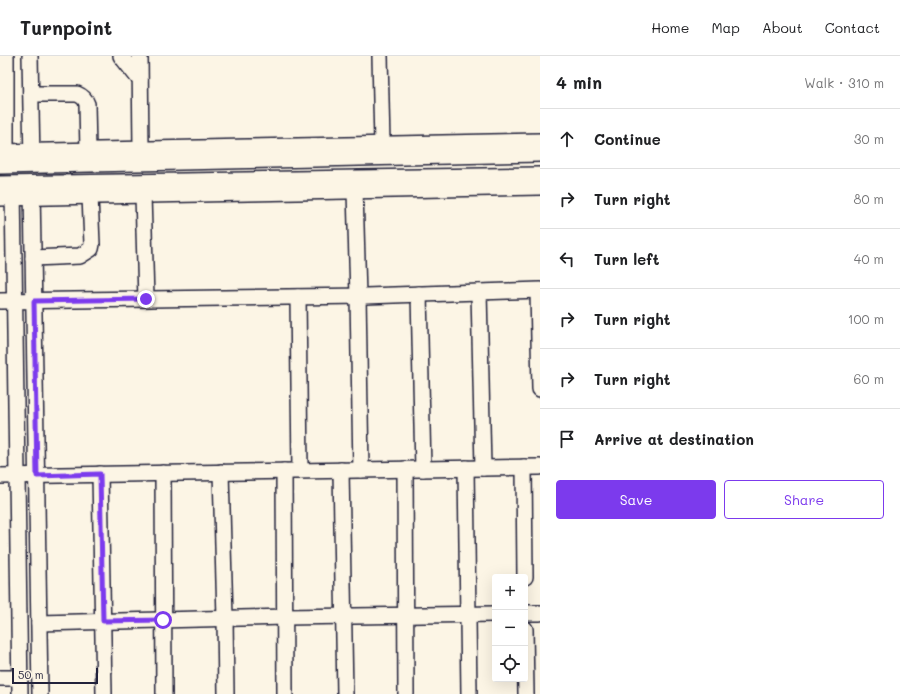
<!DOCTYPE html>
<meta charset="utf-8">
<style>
:root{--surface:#fff;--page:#f2f2f2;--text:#202124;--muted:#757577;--line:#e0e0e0;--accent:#7c3aed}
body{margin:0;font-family:Mali,sans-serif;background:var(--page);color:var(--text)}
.controls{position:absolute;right:12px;bottom:12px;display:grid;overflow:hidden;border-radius:4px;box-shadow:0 4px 16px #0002}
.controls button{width:36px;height:36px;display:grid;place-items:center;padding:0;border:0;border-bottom:1px solid var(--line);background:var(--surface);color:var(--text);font:20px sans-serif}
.scale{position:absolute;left:12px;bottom:10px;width:86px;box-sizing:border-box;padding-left:4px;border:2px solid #22223b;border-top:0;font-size:11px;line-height:14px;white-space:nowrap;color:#22223b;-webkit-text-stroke:3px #fcf5e5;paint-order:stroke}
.stop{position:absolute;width:12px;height:12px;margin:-9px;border:3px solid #7c3aed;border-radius:50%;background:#fff}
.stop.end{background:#7c3aed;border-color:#fff;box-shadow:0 1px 4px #0008}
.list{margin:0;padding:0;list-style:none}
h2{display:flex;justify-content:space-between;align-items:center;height:52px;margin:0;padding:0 16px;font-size:17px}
h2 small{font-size:13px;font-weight:400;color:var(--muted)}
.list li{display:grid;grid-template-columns:26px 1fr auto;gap:12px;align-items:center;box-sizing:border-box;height:60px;padding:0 16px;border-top:1px solid var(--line)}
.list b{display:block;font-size:15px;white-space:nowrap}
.list em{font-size:13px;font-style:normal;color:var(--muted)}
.actions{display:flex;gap:8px;padding:12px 16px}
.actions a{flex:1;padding:9px 0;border:1px solid var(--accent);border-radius:4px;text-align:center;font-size:14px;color:var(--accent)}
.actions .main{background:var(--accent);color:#fff}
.icon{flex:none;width:22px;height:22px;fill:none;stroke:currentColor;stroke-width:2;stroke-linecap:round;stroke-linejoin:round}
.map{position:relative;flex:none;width:540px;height:638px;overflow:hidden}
header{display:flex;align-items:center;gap:24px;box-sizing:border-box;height:56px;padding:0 20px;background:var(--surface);border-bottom:1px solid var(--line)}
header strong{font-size:19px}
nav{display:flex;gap:22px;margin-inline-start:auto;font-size:14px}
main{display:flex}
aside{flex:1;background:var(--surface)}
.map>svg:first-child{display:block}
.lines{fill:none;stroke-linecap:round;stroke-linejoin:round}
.minor-casing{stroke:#22223b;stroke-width:18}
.minor{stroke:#fcf5e5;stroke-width:15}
.route{stroke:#7c3aed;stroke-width:5}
</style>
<header>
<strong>Turnpoint</strong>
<nav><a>Home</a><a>Map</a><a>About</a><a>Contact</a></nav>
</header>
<main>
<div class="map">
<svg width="540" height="638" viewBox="0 0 540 638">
<rect width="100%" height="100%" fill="#fcf5e5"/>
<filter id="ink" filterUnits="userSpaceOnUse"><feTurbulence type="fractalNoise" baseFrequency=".025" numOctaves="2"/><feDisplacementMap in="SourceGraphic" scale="8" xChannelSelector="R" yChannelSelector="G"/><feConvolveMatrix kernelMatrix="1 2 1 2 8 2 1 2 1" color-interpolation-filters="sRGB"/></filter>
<g filter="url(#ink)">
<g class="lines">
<defs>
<g id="minor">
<polyline points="6,0 6,105"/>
<polyline points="30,0 32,105"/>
<polyline points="121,0 140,24"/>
<polyline points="140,0 141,94"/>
<polyline points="380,0 382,88"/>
<path d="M31 38H77C82 40 85 42 87 48L88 95"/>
<polyline points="0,96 540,85"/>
<polyline points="0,110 540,98"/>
<polyline points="0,128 540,119"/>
<polyline points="13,131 20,638"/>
<polyline points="32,132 40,638"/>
<polyline points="355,135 358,240 361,414"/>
<polyline points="143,139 146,243"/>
<polyline points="0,142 540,131"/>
<polyline points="33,202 80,200 91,193 92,188 90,140"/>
<polyline points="538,235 540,333"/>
<polyline points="479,236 483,412"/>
<polyline points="419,238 423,413"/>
<polyline points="298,241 300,415"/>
<polyline points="0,245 366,240 479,236 540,234"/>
<polyline points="524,411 525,521"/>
<polyline points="466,412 469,638"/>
<polyline points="405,413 406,638"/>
<polyline points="341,414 345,638"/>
<polyline points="284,415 285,638"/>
<polyline points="221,416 225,562 226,638"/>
<polyline points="163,417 164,638"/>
<polyline points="100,418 104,638"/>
<polyline points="0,420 540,411"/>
<polyline points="525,557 540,557"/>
<polyline points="39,567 285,561 495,558"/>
<polyline points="525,573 526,638"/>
<polyline points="0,622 20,622"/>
</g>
</defs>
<!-- minor casing -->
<use href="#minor" class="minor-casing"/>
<!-- minor -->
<use href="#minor" class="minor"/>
</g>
</g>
<g class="lines" filter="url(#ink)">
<!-- route -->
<polyline class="route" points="146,243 34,245 37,420 100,418 103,565 163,564"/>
</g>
</svg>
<div class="controls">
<button>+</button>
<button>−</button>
<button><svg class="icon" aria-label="locate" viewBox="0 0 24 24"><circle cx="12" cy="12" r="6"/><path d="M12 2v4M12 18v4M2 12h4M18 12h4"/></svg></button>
</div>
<div class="scale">50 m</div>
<div class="stop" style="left:163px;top:564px"></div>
<div class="stop end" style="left:146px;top:243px"></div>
</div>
<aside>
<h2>4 min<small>Walk · 310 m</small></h2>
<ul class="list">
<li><svg class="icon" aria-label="ahead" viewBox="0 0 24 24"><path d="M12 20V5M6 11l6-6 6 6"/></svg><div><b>Continue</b></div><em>30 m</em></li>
<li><svg class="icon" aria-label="right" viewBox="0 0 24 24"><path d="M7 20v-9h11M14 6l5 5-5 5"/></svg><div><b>Turn right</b></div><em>80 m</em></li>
<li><svg class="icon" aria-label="left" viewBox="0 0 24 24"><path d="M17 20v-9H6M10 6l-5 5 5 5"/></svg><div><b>Turn left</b></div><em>40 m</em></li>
<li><svg class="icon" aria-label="right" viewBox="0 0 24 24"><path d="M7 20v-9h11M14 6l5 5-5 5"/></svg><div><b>Turn right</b></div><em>100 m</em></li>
<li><svg class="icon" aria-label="right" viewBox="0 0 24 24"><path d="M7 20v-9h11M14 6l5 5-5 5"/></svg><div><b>Turn right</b></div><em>60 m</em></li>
<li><svg class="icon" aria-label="arrive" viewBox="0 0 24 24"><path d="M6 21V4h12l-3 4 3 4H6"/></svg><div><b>Arrive at destination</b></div></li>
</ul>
<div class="actions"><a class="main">Save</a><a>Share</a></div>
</aside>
</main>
